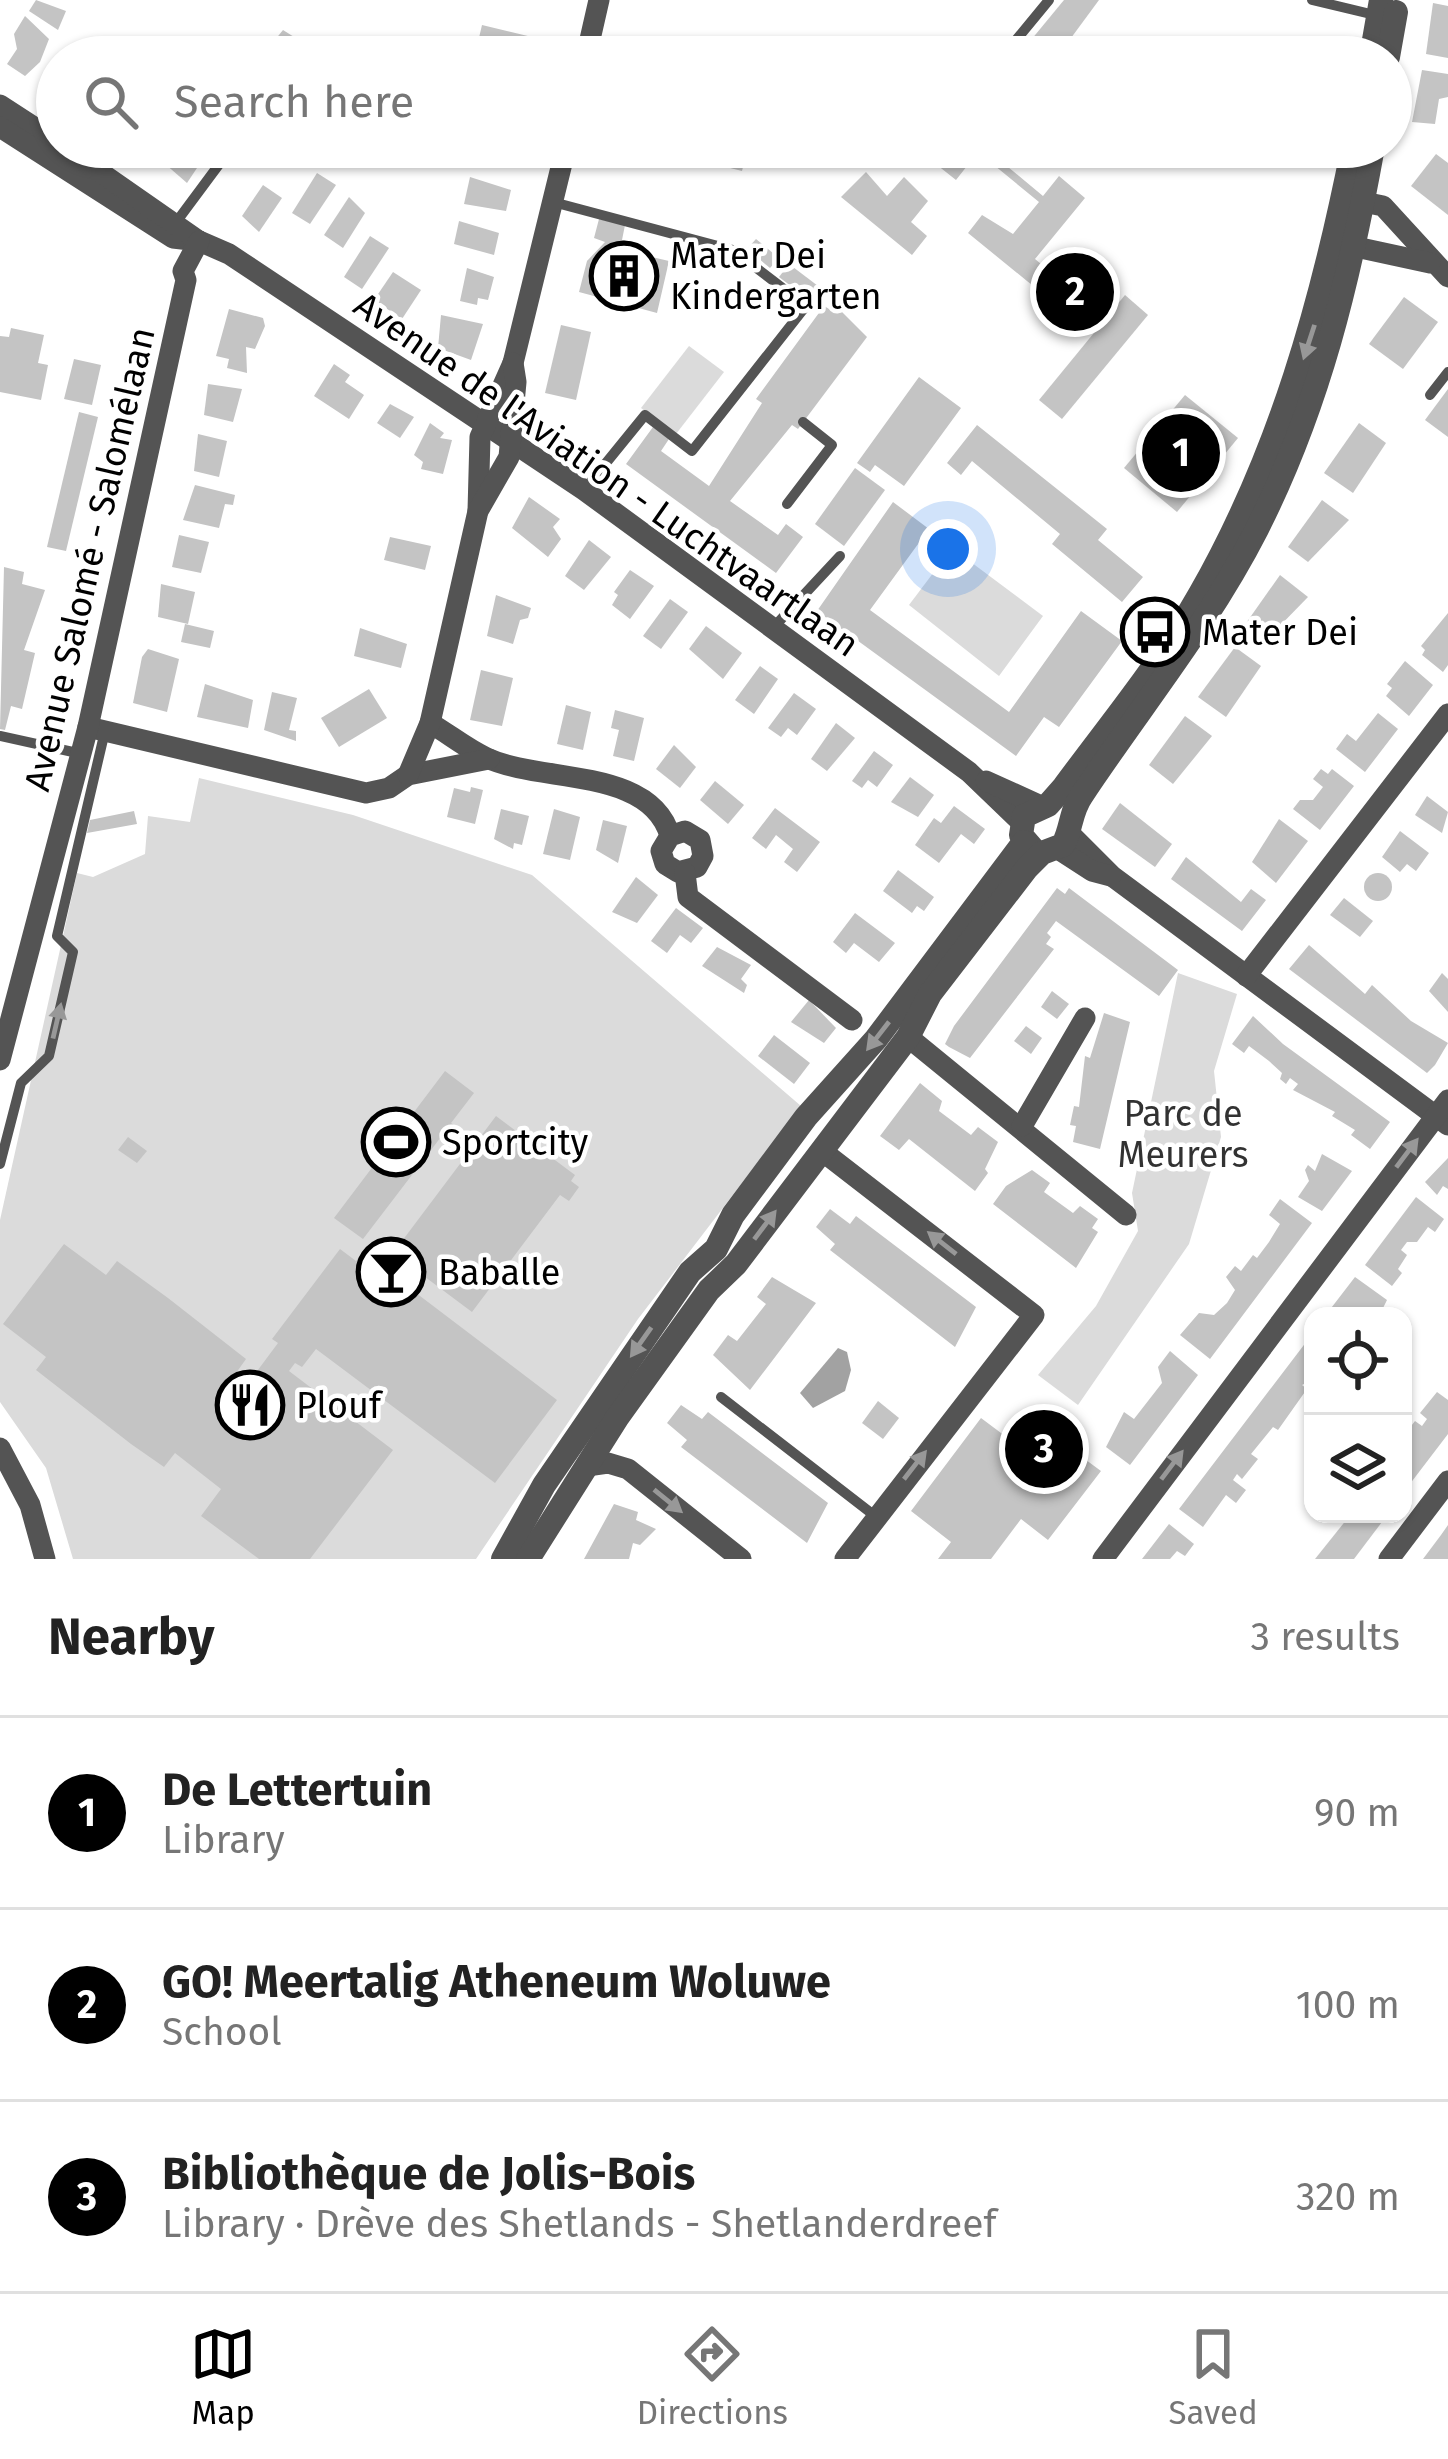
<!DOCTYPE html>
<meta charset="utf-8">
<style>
:root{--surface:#fff;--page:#f6f6f6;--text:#222;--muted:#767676;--line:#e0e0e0;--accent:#000}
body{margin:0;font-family:"Fira Sans",sans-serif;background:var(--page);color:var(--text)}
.controls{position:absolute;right:36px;bottom:36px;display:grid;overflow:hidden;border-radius:24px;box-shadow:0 3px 9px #0004}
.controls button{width:108px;height:108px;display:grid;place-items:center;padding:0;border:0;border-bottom:3px solid var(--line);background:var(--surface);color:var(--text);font:60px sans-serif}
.you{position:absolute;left:948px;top:549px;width:42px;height:42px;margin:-30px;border:9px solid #fff;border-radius:50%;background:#1a73e8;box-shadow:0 0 0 18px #1a73e833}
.badge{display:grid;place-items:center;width:78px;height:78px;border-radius:50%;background:var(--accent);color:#fff;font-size:39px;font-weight:700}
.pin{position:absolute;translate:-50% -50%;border:6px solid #fff;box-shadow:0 3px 12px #0006}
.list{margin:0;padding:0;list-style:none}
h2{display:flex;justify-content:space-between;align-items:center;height:156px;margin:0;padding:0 48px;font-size:51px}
h2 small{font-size:39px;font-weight:400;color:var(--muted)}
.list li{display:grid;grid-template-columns:78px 1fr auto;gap:36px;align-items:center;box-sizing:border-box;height:192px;padding:0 48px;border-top:3px solid var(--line)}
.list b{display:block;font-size:45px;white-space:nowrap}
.list p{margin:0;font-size:39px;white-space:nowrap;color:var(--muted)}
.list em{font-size:39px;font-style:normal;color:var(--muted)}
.icon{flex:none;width:66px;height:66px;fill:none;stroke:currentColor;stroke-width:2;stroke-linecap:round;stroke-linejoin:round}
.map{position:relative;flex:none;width:1448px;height:1559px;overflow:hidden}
.search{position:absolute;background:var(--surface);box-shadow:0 3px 9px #0004;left:36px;right:36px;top:36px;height:132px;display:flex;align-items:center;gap:30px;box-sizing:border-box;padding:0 42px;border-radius:66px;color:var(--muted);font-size:45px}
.sheet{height:732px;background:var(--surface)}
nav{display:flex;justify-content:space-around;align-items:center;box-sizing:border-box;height:168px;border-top:3px solid var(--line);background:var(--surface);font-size:33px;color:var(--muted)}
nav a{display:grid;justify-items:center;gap:6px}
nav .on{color:var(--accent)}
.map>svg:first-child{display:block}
.green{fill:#dbdbdb}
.water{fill:#a2a2a2}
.building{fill:#c4c4c4}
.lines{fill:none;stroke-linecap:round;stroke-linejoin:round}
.service{stroke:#545454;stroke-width:10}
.minor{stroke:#545454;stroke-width:21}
.tertiary{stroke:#545454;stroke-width:24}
.oneway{fill:#989898}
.labels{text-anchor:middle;stroke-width:9;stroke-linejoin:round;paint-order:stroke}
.poi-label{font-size:36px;fill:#000;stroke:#fff;text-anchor:start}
.street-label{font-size:36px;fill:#000;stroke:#fff}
.park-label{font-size:36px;fill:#323232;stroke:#fff}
</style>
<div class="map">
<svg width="1448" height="1559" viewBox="0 0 1448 1559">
<rect width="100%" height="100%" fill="#fff"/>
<!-- green -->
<g class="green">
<polygon points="689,346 724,372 676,434 641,408"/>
<polygon points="952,548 1043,616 999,676 909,605"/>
<polygon points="199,778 353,815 532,875 801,1106 638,1319 476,1559 73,1559 46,1468 0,1402 0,1220 77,873 93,877 145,854 148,816 190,822"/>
<polygon points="1178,973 1237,994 1214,1071 1221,1137 1189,1244 1078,1405 1038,1375 1096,1306 1138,1231 1132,1193"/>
</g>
<!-- water -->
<polygon class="water" points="838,1348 847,1352 851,1370 845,1391 813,1408 800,1393"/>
<!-- building -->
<g class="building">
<polygon points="36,0 66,11 58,30 29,11"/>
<polygon points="1064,0 1099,0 1057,57 1017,57"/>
<polygon points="1433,3 1448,6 1448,58 1426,54"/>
<polygon points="25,16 49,39 40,62 25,76 7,64 17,49 14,34"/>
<polygon points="482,25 532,37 528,54 487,57 490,45 478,42"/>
<polygon points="283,30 318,52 315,57 261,57"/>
<polygon points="1422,70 1448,74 1448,97 1439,99 1435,124 1412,122"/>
<polygon points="175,147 191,147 205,156 187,183 164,163"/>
<polygon points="473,147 505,147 500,167 471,160"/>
<polygon points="647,147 748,147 742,171"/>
<polygon points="943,147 984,147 1043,196 1059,176 1085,198 1035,259 1052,273 1038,290 968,233 982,215 1013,234 1039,202 978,152 956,180 932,161"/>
<polygon points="1436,154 1448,163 1448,215 1411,186"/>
<polygon points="866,172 887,196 904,177 928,201 911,222 927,236 912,255 841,197"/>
<polygon points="317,173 336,185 310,224 292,213"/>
<polygon points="470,177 511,190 506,211 464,204"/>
<polygon points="263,185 282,198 259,232 242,216"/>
<polygon points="349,197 365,213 343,248 324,235"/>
<polygon points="599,219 625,225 622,240 641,244 639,254 669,261 657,313 579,292 587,261 605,242 594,238"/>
<polygon points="459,221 499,233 494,255 454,244"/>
<polygon points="370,236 389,248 362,289 344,277"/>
<polygon points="756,239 779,258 770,268 747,249"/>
<polygon points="789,264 822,289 812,302 779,277"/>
<polygon points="467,268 494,277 488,300 478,298 477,305 460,301"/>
<polygon points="393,272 421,290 402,319 374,300"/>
<polygon points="1125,295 1148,315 1062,419 1039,400"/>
<polygon points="1404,297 1438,322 1403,369 1369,344"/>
<polygon points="835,305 867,337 798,429 792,425 730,501 778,535 786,524 803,537 776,573 626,464 653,427 669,439 661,451 709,486 762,403 756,399 824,306 831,310"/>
<polygon points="229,309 263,318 265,326 255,349 246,347 247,373 227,368 229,359 216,356"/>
<polygon points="441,315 483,324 471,360 438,348"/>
<polygon points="561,325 591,332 576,400 545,393"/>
<polygon points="11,328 44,335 38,363 48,365 41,400 0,392 0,336 9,337"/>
<polygon points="74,359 101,365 92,405 64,399"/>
<polygon points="334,364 350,375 345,382 364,395 349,419 314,396"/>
<polygon points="919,377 961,408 904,486 875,465 870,472 857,463"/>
<polygon points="208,384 242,389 233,422 204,415"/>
<polygon points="1448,389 1448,437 1425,420"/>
<polygon points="1185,395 1238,438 1177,512 1124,468"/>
<polygon points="390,404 414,417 400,438 377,423"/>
<polygon points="79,412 98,417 66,551 47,547"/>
<polygon points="430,423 444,433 440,438 452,440 443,474 421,469 423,462 414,455"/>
<polygon points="1359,423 1386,443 1353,493 1324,473"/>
<polygon points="977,425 1107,529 1098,540 1143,577 1122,602 1052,544 1060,534 972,461 961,475 947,463"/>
<polygon points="198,434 227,441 219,477 194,471"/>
<polygon points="855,468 885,490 844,546 815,524"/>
<polygon points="195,485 235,495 233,505 225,504 219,528 183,520"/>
<polygon points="529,497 560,519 553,527 561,539 548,557 512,528"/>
<polygon points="1322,500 1349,520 1308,562 1288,547"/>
<polygon points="893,502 929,529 870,610 1009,712 1081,611 1122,641 1059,727 1044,717 1016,756 817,611"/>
<polygon points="179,535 209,542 201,573 172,567"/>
<polygon points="390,537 431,546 425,570 384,560"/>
<polygon points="589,540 611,557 584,590 565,576"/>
<polygon points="4,567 24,572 22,584 45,590 24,650 35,653 22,709 11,706 5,730 0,729"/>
<polygon points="630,570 654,586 630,619 612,605 618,595 614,592"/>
<polygon points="1280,575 1308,597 1265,641 1244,626"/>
<polygon points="161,584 195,592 188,624 158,617"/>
<polygon points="496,595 531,608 528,618 520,620 513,644 487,636"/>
<polygon points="670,599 688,612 661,649 643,636"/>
<polygon points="1448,613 1448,665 1443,672 1422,655 1425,650 1421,646"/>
<polygon points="185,624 214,631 210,648 181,642"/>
<polygon points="706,626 742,653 723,679 689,649"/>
<polygon points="360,628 407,644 401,668 354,656"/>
<polygon points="1235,647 1261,666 1226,717 1198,697"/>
<polygon points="148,649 179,659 167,712 133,703 142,657"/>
<polygon points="1405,661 1433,685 1409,716 1386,696 1392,688 1387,684"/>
<polygon points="760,666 778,679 754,714 735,700"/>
<polygon points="481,670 513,678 502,726 470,720"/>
<polygon points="205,684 253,700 248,728 197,717"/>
<polygon points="369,689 387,718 339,747 321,718"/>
<polygon points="272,692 297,698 289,730 296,731 296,741 264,730"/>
<polygon points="794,693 816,709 797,735 788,728 781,737 768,728"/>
<polygon points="566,705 591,712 583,750 557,744"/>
<polygon points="615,710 644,718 634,761 613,756 619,730 611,728"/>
<polygon points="1378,713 1398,729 1365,772 1336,749 1347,734 1356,741"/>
<polygon points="1185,716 1212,736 1173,784 1149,765"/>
<polygon points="836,723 855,738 827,771 811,759"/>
<polygon points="674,745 696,767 680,788 656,769"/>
<polygon points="874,751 893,765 877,787 868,780 862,788 852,781"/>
<polygon points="1321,769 1328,774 1332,769 1354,786 1320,830 1293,809 1300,800 1313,800 1323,787 1313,779"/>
<polygon points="910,777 934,795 918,817 891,802"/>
<polygon points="715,781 744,805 728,824 700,800"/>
<polygon points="471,787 483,790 475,824 447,817 454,788 470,792"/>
<polygon points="1427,796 1448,812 1442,833 1415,815"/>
<polygon points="1120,803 1172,844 1155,867 1102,829"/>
<polygon points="954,806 985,829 974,844 961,834 939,863 915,845 934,818 941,823"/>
<polygon points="775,808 820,842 797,872 784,862 793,849 776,835 766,849 752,838"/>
<polygon points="501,809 529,816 522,845 514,843 513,849 494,839"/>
<polygon points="554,809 580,817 570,860 543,854"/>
<polygon points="134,811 137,824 87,833 90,820"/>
<polygon points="1279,819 1308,841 1276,883 1252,862"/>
<polygon points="603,820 627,826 618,863 596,850"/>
<polygon points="1400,831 1429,853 1416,871 1407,864 1400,872 1382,857"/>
<polygon points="1186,857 1241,902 1251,889 1266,900 1242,931 1171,879"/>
<polygon points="898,870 934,897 924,911 917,906 912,913 883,891"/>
<circle cx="1378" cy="887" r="14"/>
<polygon points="636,877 658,895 637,923 612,912"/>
<polygon points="1057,888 1065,894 1069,888 1178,970 1159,996 1056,921 1047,933 1051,937 1046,944 1054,949 970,1058 949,1047 945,1044 954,1026"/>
<polygon points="1344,898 1373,921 1360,937 1330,915"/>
<polygon points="676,908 703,928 691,943 680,935 667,953 651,941"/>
<polygon points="855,913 895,943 879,962 854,943 846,953 833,942"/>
<polygon points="1309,945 1365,994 1372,985 1411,1021 1448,1043 1435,1065 1427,1073 1289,969"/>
<polygon points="717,947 751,965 741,979 747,985 744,993 702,966"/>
<polygon points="1442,973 1448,979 1448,1012 1429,991"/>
<polygon points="1052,991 1069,1004 1057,1019 1041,1007"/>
<polygon points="809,1000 836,1028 824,1043 791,1022"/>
<polygon points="1104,1013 1130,1022 1100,1149 1073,1142 1076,1126 1070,1125 1074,1106 1079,1107 1085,1056 1090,1058"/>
<polygon points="1253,1016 1283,1044 1390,1122 1370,1149 1351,1135 1355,1130 1332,1116 1335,1112 1293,1090 1298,1084 1290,1078 1286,1084 1280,1079 1282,1073 1269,1061 1249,1046 1244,1053 1232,1044"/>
<polygon points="1026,1026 1042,1038 1031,1054 1014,1041"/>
<polygon points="774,1035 810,1063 794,1084 758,1056"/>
<polygon points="445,1071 474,1093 451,1123 460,1130 456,1135 447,1129 363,1239 334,1218"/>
<polygon points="920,1083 942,1101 939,1111 971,1135 978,1127 998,1142 985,1169 988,1173 975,1191 909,1139 899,1150 880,1136"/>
<polygon points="496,1116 575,1175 571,1181 579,1187 569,1201 560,1195 472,1312 393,1253"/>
<polygon points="128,1137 147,1151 137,1163 118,1150"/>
<polygon points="1322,1154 1352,1171 1322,1211 1298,1197 1309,1181 1305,1170 1308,1165 1315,1171"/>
<polygon points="1448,1158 1448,1189 1443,1186 1437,1195 1425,1182"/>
<polygon points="1032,1170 1050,1183 1044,1192 1073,1213 1080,1206 1098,1219 1092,1228 1098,1232 1076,1268 993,1204 1006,1186"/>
<polygon points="1416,1197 1444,1219 1435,1232 1428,1227 1417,1242 1407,1242 1401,1250 1407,1255 1398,1269 1402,1273 1392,1286 1365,1265"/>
<polygon points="1280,1199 1312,1223 1210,1359 1180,1335 1199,1313 1214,1315 1227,1303 1235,1290 1226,1277 1235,1266 1241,1271 1253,1255 1257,1258 1269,1242 1280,1224 1269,1215"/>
<polygon points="830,1209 850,1224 856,1216 976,1307 955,1347 830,1250 835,1244 816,1227"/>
<polygon points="64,1244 106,1275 117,1261 168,1298 246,1359 236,1373 249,1382 278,1343 272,1339 340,1249 356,1261 367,1247 400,1272 395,1277 557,1400 495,1483 316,1349 302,1367 295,1363 289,1371 393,1450 310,1559 259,1559 201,1516 221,1489 175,1453 164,1467 131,1444 36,1370 46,1357 3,1324"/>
<polygon points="772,1277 816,1303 750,1390 713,1355 728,1335 737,1341 766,1304 757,1297"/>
<polygon points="1355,1277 1387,1300 1382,1310 1374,1315 1367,1310 1358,1316 1325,1316"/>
<polygon points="1313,1333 1313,1379 1302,1385 1307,1389 1278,1430 1273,1427 1251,1454 1258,1459 1242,1479 1237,1474 1233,1480 1246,1490 1236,1503 1226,1495 1203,1527 1179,1509"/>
<polygon points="1170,1351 1198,1375 1130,1465 1106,1447 1124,1412 1134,1419 1162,1383 1158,1367"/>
<polygon points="1437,1392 1448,1400 1448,1434 1403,1493 1403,1452 1412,1440 1405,1434 1415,1421 1422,1426 1427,1419 1420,1413"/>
<polygon points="878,1401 899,1418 883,1439 862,1423"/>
<polygon points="681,1405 702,1419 708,1412 828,1503 807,1543 681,1447 687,1440 667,1423"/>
<polygon points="981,1418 1049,1469 1067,1446 1101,1471 1048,1540 1021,1519 991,1559 938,1559 951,1542 911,1511"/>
<polygon points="614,1504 638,1512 636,1520 656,1529 640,1545 633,1543 629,1559 584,1559"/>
<polygon points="1351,1514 1388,1514 1354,1559 1315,1559"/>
<polygon points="1169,1524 1194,1544 1185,1556 1177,1551 1170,1559 1142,1559"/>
<polygon points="1448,1525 1448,1559 1423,1559 1441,1535"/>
</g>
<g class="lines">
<!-- service -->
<g class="service">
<polyline points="1312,0 1379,16"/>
<polyline points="1002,57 1049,0"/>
<polyline points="919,158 928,147"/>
<polyline points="553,202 733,250 806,306 692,451 645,415 584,490"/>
<polyline points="177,221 232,147"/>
<polyline points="1430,395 1448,372"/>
<polyline points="787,504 832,445 803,422"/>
<polyline points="772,629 840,556"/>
<polyline points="0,736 82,754"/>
<polyline points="0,1164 21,1083 49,1056 73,952 57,936 105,731"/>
<polyline points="721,1397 875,1516"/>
</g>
<!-- minor -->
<g class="minor">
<polyline points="586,57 599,0"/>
<polyline points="0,105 57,142"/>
<polyline points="0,127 173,238 199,241 229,254 584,490 969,772 1021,822"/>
<polyline points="64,147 199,241"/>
<polyline points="1349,199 1383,206 1448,277"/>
<polyline points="1343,234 1356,247 1430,263"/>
<polyline points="478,511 480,437 513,363 566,147"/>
<path d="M430 723C449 734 467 749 487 758 541 783 651 767 670 836L661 851 665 864 678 872 697 867 703 856 700 840 685 831 670 836"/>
<polyline points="88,727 366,793 389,788 408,775 489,759"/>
<polyline points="408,775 430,723 478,511 509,457 516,382 513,363"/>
<polyline points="986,781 1039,805"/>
<polyline points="1069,833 1112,876 1448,1125"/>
<polyline points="1058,849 1092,871 1111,876"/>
<polyline points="685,873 688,897 852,1020"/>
<polyline points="1246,976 1448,714"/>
<polyline points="908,1037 1126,1215"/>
<polyline points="0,1060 88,727 186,280 183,271 199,241"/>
<polyline points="1022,1126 1085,1018"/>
<polyline points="822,1151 1034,1315 845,1559"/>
<polyline points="0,1448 30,1505 45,1559"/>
<polyline points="587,1466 608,1463 628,1469 741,1559"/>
<polyline points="1103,1559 1448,1100"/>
<polyline points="1389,1559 1448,1481"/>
</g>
<!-- tertiary -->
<g class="tertiary">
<polyline points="1371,57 1381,0"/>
<polyline points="1388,57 1396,12"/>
<path d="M1034 850 1021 835 1024 816 1048 805 1063 788C1110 724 1161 663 1200 594 1280 454 1322 303 1353 147"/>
<polyline points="503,1559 544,1485 690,1272 716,1249 733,1215 806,1117 876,1039 1024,842"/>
<path d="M528 1559 617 1418 709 1290 736 1264 908 1037 930 994 1027 868 1042 853 1063 845C1072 828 1070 812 1082 795 1141 706 1208 625 1257 529 1319 406 1349 281 1373 147"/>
</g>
</g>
<!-- one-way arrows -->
<defs><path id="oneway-solid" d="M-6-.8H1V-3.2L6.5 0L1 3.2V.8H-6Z" transform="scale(3)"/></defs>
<g class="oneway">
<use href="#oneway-solid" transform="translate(1309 342) rotate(108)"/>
<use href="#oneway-solid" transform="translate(57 1021) rotate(-77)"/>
<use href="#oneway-solid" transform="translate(878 1036) rotate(128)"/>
<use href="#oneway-solid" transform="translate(1407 1153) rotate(-53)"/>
<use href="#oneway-solid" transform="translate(765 1225) rotate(-53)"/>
<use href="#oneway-solid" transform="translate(942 1243) rotate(-142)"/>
<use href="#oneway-solid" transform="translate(641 1342) rotate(125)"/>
<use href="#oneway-solid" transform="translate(915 1465) rotate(-52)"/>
<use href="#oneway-solid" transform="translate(1172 1465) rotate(-53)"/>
<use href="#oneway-solid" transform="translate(668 1501) rotate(39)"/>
</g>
<!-- icons -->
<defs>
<symbol id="building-ring" viewBox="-11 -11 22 22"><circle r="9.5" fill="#fff" stroke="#000" stroke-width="1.5"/><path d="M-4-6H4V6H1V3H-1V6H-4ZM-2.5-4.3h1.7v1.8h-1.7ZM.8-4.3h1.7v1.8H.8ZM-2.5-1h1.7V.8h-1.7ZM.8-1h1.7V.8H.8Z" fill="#000"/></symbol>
<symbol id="bus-ring" viewBox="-11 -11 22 22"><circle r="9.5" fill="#fff" stroke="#000" stroke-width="1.5"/><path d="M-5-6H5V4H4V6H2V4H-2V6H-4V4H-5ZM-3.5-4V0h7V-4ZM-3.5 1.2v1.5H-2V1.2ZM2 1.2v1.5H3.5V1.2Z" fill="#000"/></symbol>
<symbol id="stadium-ring" viewBox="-11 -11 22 22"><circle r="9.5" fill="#fff" stroke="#000" stroke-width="1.5"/><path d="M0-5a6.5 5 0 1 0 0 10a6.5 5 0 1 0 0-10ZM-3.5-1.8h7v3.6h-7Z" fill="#000"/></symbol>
<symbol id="bar-ring" viewBox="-11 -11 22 22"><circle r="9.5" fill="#fff" stroke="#000" stroke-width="1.5"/><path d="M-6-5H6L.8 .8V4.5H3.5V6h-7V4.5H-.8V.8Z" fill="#000"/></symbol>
<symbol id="restaurant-ring" viewBox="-11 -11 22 22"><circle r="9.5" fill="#fff" stroke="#000" stroke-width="1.5"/><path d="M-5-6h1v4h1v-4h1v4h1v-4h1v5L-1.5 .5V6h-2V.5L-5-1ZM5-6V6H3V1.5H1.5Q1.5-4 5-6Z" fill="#000"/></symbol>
</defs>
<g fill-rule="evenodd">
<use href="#building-ring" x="586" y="238" width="76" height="76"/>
<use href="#bus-ring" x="1117" y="594" width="76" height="76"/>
<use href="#stadium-ring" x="358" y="1104" width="76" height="76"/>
<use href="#bar-ring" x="353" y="1234" width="76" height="76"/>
<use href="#restaurant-ring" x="212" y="1367" width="76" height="76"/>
</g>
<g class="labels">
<!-- poi labels -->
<g class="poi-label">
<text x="670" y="268">Mater Dei<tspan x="670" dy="41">Kindergarten</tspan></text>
<text x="1202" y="645">Mater Dei</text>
<text x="442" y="1155">Sportcity</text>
<text x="438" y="1285">Baballe</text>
<text x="296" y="1418">Plouf</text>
</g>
<!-- street labels -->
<g class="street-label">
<text transform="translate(607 474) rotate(35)" y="13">Avenue de l'Aviation - Luchtvaartlaan</text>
<text transform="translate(89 559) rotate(-77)" y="13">Avenue Salomé - Salomélaan</text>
</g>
<!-- park labels -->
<g class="park-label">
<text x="1183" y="1126">Parc de<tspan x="1183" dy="41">Meurers</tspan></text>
</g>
</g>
</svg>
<div class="controls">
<button><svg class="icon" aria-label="locate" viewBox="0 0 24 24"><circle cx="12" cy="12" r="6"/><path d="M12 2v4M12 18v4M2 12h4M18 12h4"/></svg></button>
<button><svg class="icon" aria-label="layers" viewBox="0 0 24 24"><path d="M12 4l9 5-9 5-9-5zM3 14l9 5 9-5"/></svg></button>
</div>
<div class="you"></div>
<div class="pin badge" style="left:1181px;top:453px">1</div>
<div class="pin badge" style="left:1075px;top:292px">2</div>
<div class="pin badge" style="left:1044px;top:1449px">3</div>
<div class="search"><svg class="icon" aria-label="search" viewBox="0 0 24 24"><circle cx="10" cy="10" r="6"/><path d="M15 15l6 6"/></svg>Search here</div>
</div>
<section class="sheet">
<h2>Nearby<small>3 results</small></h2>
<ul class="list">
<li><span class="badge">1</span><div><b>De Lettertuin</b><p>Library</p></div><em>90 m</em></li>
<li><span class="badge">2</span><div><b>GO! Meertalig Atheneum Woluwe</b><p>School</p></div><em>100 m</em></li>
<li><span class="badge">3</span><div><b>Bibliothèque de Jolis-Bois</b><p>Library · Drève des Shetlands - Shetlanderdreef</p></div><em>320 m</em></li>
</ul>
</section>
<nav>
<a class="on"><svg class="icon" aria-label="map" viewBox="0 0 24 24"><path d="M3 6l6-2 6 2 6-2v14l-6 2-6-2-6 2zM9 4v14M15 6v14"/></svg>Map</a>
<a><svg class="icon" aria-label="directions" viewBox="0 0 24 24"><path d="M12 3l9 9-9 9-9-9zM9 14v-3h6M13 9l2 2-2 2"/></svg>Directions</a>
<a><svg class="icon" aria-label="saved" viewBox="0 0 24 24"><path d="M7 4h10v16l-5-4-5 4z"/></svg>Saved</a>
</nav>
